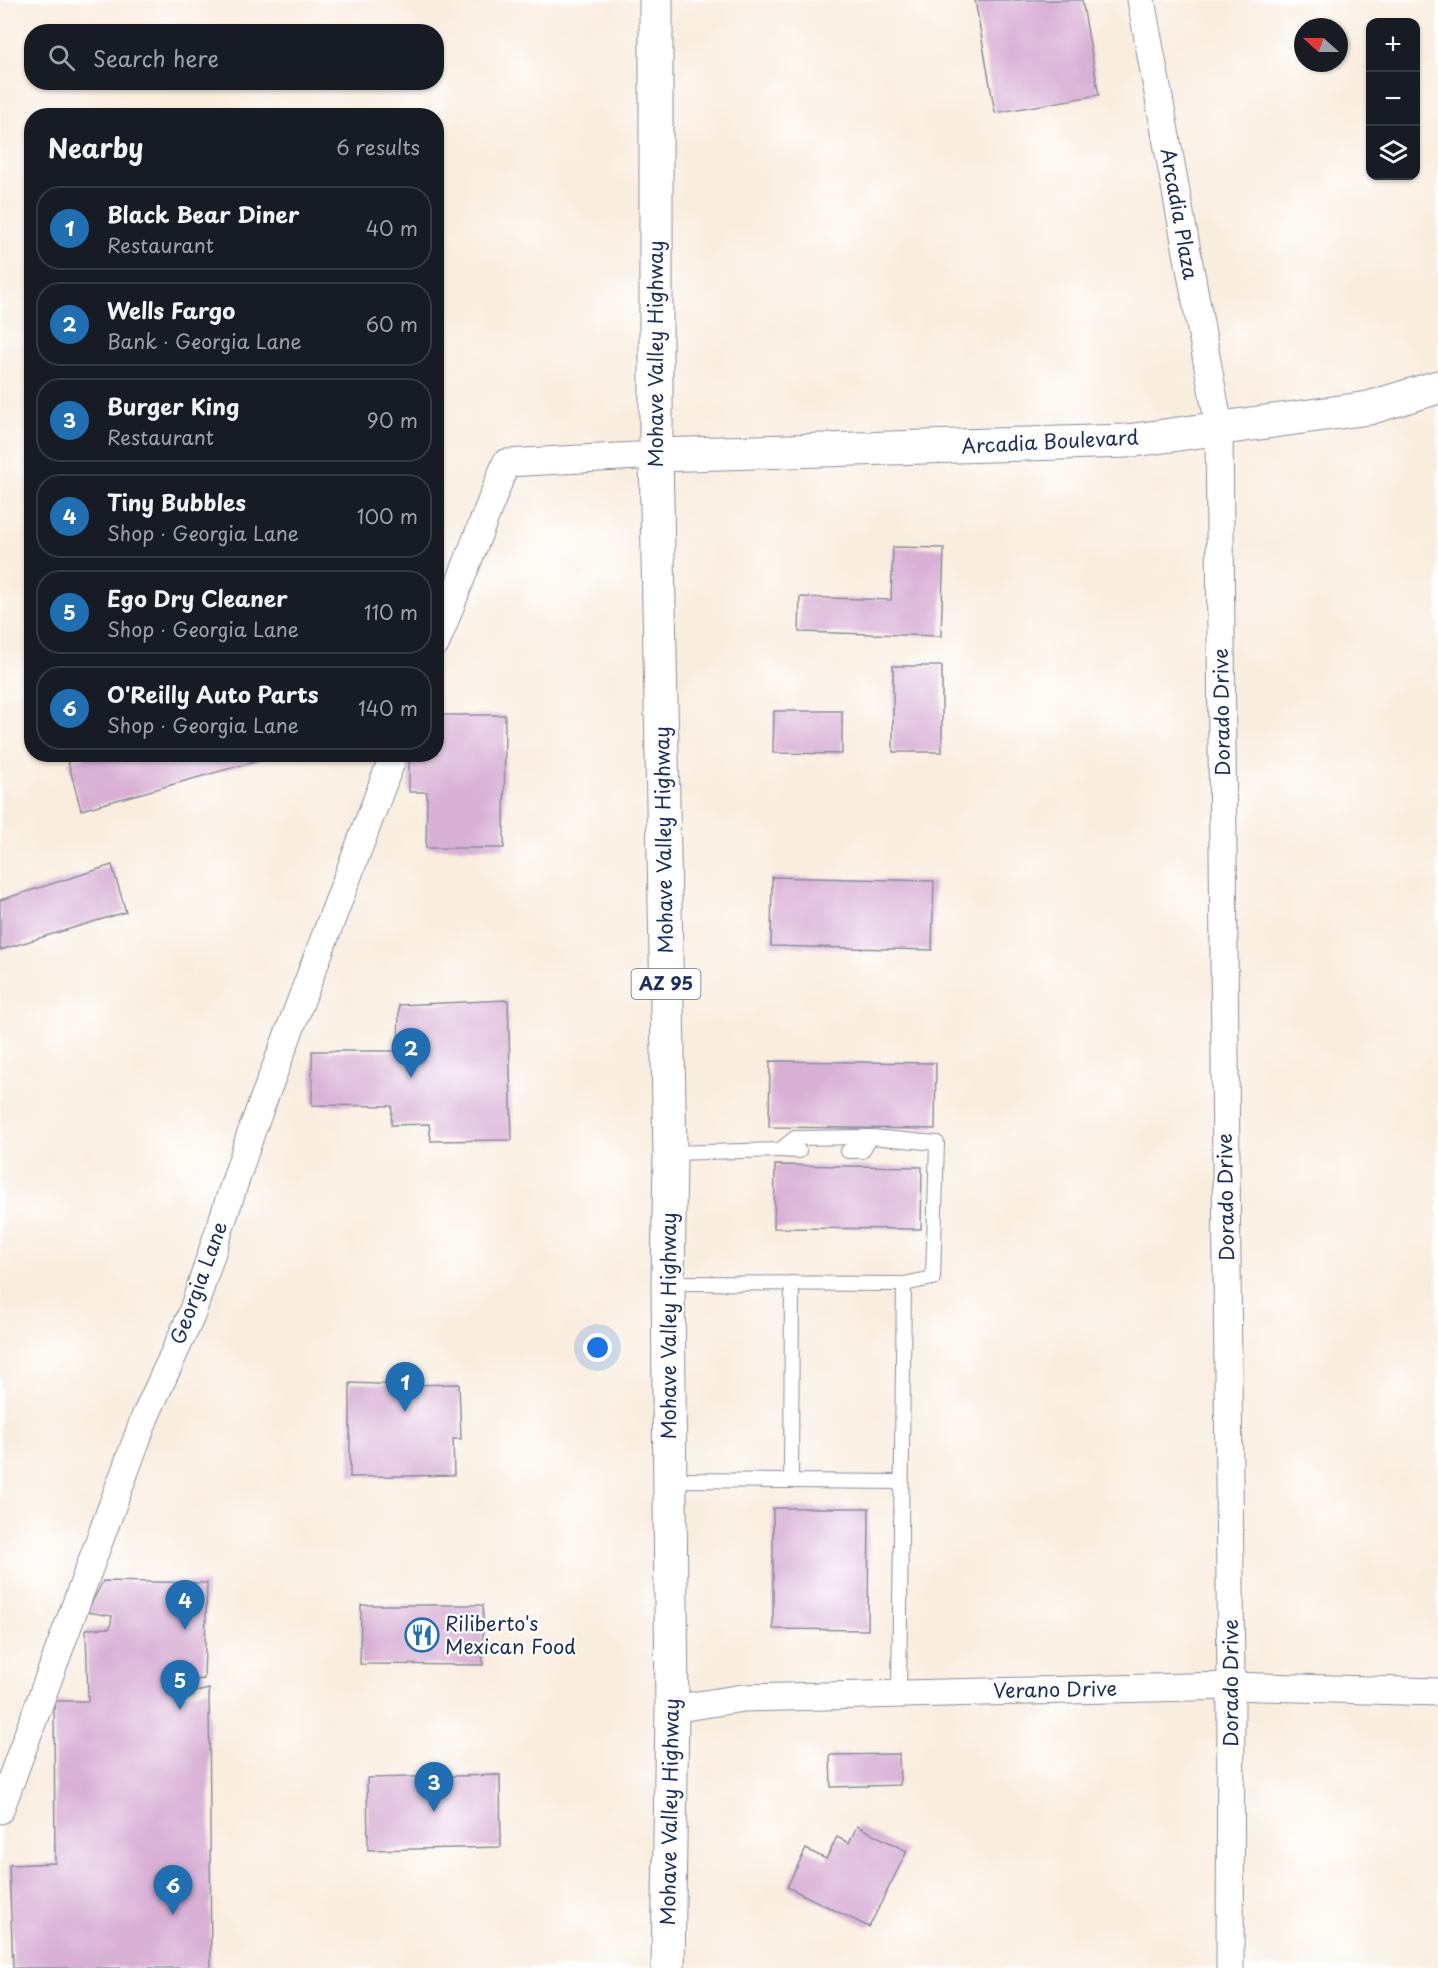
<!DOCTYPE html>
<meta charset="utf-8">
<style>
:root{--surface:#171b24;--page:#20242c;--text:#f1f3f6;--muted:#9ea1a6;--line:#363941;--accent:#1f6fb2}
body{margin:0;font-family:"Playpen Sans",sans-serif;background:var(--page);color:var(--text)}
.controls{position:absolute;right:18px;top:18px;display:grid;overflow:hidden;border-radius:12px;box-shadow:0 2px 4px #0004}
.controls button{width:54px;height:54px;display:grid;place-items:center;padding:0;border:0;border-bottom:2px solid var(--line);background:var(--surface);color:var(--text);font:30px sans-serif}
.compass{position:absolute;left:1294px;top:18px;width:54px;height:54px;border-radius:50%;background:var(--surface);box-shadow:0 2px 4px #0004;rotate:291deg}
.you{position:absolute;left:598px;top:1348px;width:21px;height:21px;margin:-15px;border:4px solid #fff;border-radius:50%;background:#1a73e8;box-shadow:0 0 0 9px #1a73e833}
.badge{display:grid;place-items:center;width:39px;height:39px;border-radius:50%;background:var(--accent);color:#fff;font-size:20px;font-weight:700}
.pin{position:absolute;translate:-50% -50px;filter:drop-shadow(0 2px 3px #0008)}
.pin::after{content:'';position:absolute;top:32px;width:21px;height:18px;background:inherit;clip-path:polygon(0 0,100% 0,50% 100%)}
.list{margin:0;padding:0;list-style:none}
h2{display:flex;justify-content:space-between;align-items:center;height:78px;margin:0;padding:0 24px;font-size:26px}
h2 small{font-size:20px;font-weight:400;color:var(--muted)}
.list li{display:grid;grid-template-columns:39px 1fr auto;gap:18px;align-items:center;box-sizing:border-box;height:84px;margin:0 12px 12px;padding:0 12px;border:2px solid var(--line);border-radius:24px}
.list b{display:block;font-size:22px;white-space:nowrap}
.list p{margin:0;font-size:20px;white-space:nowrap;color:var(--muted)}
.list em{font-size:20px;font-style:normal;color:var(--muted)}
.icon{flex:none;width:33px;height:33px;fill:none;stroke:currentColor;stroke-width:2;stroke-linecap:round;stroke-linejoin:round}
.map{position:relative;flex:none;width:1438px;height:1968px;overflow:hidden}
.search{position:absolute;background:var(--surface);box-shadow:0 2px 4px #0004;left:24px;top:24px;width:420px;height:66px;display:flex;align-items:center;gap:15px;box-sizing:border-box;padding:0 21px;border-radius:24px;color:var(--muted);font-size:22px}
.panel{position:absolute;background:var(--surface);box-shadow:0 2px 4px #0004;left:24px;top:108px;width:420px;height:654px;border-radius:24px}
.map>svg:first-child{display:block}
.building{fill:#d8b0d5}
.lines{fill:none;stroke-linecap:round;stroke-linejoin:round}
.lane-casing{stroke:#8a8e9e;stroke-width:16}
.street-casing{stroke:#8a8e9e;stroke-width:29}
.secondary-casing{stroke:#8a8e9e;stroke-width:35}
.highway-casing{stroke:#8a8e9e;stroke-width:35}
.lane{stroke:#fff;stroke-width:14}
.street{stroke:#fff;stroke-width:27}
.secondary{stroke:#fff;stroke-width:33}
.highway{stroke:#fff;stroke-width:33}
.labels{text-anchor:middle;stroke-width:4.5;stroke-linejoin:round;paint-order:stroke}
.shield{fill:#fff;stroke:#5f6d8e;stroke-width:1.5}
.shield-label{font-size:18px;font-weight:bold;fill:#1b2f5e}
.street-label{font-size:20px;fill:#1b2f5e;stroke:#fff}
.poi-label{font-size:20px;fill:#1b2f5e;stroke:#fff;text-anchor:start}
</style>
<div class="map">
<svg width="1438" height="1968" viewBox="0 0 1438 1968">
<rect width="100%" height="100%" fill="#fff"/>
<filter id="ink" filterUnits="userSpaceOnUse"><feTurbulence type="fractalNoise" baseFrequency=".0167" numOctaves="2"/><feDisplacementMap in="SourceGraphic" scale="12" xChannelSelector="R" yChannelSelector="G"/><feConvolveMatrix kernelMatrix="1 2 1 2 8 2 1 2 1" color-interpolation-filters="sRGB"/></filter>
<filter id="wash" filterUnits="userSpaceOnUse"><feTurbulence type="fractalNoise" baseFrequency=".008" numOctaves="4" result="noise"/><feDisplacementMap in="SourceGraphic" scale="24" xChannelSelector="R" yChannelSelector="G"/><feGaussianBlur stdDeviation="1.35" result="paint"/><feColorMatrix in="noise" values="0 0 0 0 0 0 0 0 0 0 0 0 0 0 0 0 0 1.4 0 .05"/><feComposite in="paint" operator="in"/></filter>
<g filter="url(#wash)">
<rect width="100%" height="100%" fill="#f9edde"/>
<g id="blocks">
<!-- building -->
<g class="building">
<polygon points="975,0 1082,0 1099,95 995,113"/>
<polygon points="893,547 944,548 941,636 799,632 800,597 891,600"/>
<rect x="893" y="666" width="49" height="86"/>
<polygon points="774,711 842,711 842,754 773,753"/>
<polygon points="436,715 505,715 504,848 426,848 427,792 409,792 409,760 411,754 436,754"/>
<polygon points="94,754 278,754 278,755 81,810 68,762"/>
<polygon points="112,865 126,912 0,950 0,900"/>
<polygon points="772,877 934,881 932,950 771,946"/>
<polygon points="508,1000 512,1140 431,1141 429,1124 391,1125 392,1106 312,1105 312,1051 398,1051 399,1005"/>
<polygon points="770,1061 936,1063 935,1129 769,1127"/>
<polygon points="775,1165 922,1167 921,1229 774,1228"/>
<polygon points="350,1383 406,1385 459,1384 461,1439 453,1439 454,1475 350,1477"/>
<polygon points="773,1508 869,1508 868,1630 773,1629"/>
<polygon points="103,1581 207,1583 204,1679 178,1682 182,1695 209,1689 211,1968 13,1968 9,1865 55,1863 54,1701 88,1701 86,1629 110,1628 112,1616 87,1612"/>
<polygon points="361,1605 483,1605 483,1665 360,1664"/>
<polygon points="899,1754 900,1785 831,1787 830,1755"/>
<polygon points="500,1775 501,1847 368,1850 367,1778"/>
<polygon points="857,1826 907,1851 869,1927 787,1887 806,1849 826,1859 837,1837 849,1843"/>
</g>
</g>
</g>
<g filter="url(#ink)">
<use href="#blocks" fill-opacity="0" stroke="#8a8e9e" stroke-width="1.5"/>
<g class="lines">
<defs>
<g id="lane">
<polyline points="780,1150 799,1151"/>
<polyline points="848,1151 862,1151 871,1137"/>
<polyline points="670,1153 780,1150 795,1138 871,1137 937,1143 933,1278 904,1284"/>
<polyline points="668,1283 904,1284 899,1694"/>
<polyline points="792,1283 791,1481 901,1482"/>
<polyline points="670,1480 791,1481"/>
</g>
<g id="street">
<polyline points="1141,0 1219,427 1231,1686 1230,1968"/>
<polyline points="436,643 506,463 656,455"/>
<polyline points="672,1709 743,1698 1231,1686 1438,1692"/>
<polyline points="0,1810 145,1417 191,1316 252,1130 394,754"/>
</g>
<polyline id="secondary" points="656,455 1127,441 1369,408 1438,387"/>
<polyline id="highway" points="656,0 656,455 670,1154 668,1283 672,1709 668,1968"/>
</defs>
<!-- lane casing -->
<use href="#lane" class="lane-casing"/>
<!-- street casing -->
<use href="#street" class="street-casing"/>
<!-- secondary casing -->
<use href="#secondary" class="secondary-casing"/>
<!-- highway casing -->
<use href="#highway" class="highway-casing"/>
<!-- lane -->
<use href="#lane" class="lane"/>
<!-- street -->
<use href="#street" class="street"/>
<!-- secondary -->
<use href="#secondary" class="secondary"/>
<!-- highway -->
<use href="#highway" class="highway"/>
</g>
</g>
<!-- icons -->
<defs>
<symbol id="restaurant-ring" viewBox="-11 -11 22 22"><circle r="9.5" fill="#fff" stroke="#1f6fb2" stroke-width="1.5"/><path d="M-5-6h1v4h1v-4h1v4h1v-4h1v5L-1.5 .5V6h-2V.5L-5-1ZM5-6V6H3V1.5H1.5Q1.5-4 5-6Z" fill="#1f6fb2"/></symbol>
</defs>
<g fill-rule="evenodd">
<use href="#restaurant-ring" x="403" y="1616" width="38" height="38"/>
</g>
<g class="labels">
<!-- shield labels -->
<rect class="shield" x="631.5" y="969" width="69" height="30" rx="4.5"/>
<g class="shield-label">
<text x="666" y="990">AZ 95</text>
</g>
<!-- street labels -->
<g class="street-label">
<text transform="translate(1179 214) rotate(80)" y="7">Arcadia Plaza</text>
<text transform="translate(656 354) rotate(-90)" y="7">Mohave Valley Highway</text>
<text transform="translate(1050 442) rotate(-3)" y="7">Arcadia Boulevard</text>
<text transform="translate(1222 712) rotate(-91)" y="7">Dorado Drive</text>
<text transform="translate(664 840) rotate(-91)" y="7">Mohave Valley Highway</text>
<text transform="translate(1226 1197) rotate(-91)" y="7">Dorado Drive</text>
<text transform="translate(199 1283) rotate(-70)" y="7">Georgia Lane</text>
<text transform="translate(669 1326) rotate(-90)" y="7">Mohave Valley Highway</text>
<text transform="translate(1231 1683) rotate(-90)" y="7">Dorado Drive</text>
<text transform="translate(1055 1690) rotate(-1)" y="7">Verano Drive</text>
<text transform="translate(670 1812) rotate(-89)" y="7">Mohave Valley Highway</text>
</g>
<!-- poi labels -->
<g class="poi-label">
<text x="445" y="1631">Riliberto's<tspan x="445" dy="23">Mexican Food</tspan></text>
</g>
</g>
</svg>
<div class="controls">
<button>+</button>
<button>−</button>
<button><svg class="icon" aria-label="layers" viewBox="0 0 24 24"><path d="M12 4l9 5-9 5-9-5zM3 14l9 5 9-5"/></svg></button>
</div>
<svg class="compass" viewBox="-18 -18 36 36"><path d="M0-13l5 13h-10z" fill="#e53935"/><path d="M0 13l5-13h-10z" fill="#9ea1a6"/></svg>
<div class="you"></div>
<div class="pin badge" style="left:405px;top:1412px">1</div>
<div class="pin badge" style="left:411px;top:1078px">2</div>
<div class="pin badge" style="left:434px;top:1812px">3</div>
<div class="pin badge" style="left:185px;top:1630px">4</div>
<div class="pin badge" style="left:180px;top:1710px">5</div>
<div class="pin badge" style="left:173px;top:1915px">6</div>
<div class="search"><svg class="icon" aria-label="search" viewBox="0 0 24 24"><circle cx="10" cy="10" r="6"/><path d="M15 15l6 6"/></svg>Search here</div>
<section class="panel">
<h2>Nearby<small>6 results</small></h2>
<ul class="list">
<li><span class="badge">1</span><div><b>Black Bear Diner</b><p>Restaurant</p></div><em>40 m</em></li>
<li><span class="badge">2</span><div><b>Wells Fargo</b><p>Bank · Georgia Lane</p></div><em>60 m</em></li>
<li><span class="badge">3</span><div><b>Burger King</b><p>Restaurant</p></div><em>90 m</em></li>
<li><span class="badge">4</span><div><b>Tiny Bubbles</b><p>Shop · Georgia Lane</p></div><em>100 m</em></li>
<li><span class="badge">5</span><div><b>Ego Dry Cleaner</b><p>Shop · Georgia Lane</p></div><em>110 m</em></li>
<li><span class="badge">6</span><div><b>O'Reilly Auto Parts</b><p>Shop · Georgia Lane</p></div><em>140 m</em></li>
</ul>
</section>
</div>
